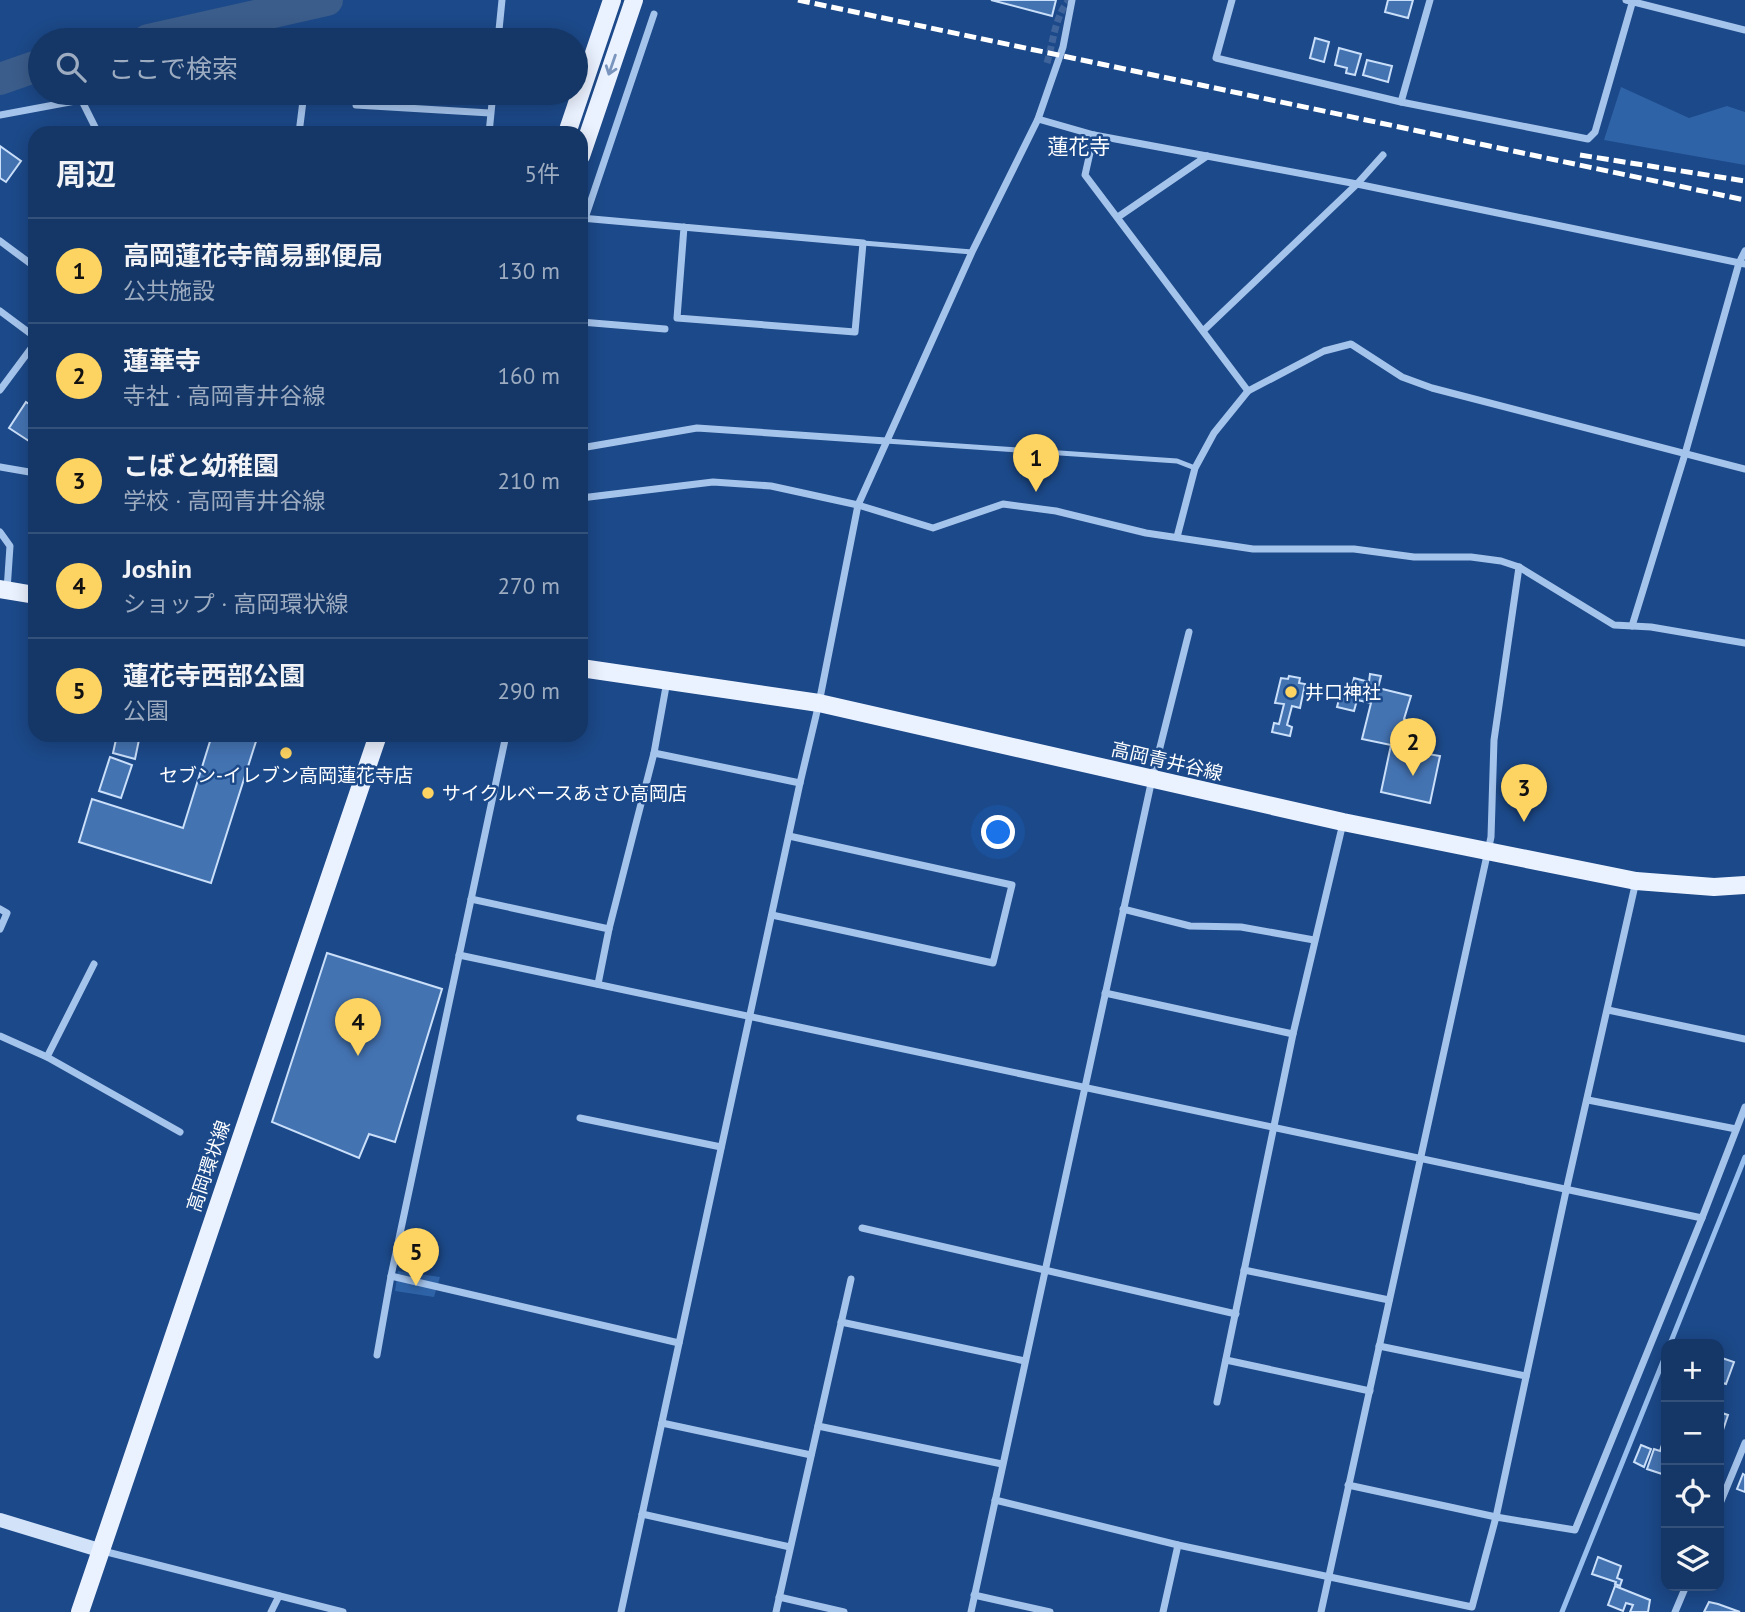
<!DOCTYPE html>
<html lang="ja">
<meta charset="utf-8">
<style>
:root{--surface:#153767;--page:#1e3f6d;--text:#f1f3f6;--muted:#9dacc0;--line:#34517b;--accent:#fdd362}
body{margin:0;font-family:"PT Sans","Noto Sans JP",sans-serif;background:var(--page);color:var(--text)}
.controls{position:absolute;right:21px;bottom:21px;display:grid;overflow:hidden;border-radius:14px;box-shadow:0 4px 18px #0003}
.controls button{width:63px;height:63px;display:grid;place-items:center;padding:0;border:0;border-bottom:2px solid var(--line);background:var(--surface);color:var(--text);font:35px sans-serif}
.you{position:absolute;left:999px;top:833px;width:24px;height:24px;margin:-18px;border:5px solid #fff;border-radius:50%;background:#1a73e8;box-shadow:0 0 0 10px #1a73e833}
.badge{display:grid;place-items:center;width:46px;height:46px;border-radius:50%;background:var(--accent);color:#111;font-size:23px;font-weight:700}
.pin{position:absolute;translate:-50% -58px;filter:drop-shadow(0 2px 4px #0008)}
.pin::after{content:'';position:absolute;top:37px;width:24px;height:21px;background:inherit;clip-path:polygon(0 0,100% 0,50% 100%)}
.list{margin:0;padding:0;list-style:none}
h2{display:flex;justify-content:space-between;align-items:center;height:91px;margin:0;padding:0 28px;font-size:30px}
h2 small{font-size:23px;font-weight:400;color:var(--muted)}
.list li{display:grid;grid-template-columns:46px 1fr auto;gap:21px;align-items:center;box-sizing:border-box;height:105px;padding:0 28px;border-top:2px solid var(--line)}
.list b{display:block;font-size:26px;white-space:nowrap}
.list p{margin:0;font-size:23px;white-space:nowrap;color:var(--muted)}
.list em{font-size:23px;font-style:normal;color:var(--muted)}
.icon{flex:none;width:38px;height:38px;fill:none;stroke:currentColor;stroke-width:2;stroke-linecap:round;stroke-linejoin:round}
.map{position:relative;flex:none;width:1745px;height:1612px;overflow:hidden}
.search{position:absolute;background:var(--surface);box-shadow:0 4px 18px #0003;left:28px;top:28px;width:560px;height:77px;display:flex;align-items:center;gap:18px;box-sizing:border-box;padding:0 24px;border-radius:38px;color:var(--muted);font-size:26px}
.panel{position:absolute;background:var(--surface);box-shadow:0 4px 18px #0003;left:28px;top:126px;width:560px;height:616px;border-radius:21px}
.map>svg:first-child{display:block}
.green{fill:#2f63a7}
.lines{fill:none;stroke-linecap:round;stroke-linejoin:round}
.stream{stroke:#98bfee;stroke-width:5}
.river{stroke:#3b5d8b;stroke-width:32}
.building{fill:#4473b2;stroke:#cadff9;stroke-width:2}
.street-tunnel{stroke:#3e649b;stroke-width:7;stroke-dasharray:7 3.5;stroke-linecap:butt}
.lane{stroke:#a5c4ec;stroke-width:5}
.street{stroke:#a5c4ec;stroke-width:7}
.secondary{stroke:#d1e2f9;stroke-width:14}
.primary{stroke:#ebf2ff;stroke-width:18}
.rail{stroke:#fff;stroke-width:5;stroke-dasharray:12 5;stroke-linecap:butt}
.oneway{stroke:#7995be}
.poi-dot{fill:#fdd362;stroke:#1c4989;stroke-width:2.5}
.labels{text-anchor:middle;stroke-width:5;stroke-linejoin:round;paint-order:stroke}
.poi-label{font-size:19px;fill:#fff;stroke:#1c4989;text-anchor:start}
.street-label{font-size:19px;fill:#fff;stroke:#1c4989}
.neighbourhood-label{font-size:21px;fill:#fff;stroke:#1c4989}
</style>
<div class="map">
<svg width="1745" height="1612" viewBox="0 0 1745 1612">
<rect width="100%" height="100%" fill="#1c4989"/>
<!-- green -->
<g class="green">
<polygon points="1621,87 1689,118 1727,106 1745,112 1745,165 1604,140"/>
<polygon points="398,1271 440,1277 434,1297 395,1291"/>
</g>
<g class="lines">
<!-- stream -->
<g class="stream">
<polyline points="1670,1344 1745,1157"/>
<polyline points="1562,1612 1666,1354"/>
</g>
<!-- river -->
<g class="river">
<polyline points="148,40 327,0"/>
<polyline points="0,79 40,65"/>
</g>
</g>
<!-- building -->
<g class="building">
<polygon points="991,0 1056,0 1052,16"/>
<polygon points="1388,0 1413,0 1408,18 1385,12"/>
<polygon points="1315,38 1329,42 1324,62 1310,58"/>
<polygon points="1339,48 1361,54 1355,75 1346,73 1347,68 1335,65"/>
<polygon points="1367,60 1392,66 1388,82 1363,75"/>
<polygon points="0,146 21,161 6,182 0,178"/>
<polygon points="26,402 35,408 35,445 9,428"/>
<polygon points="1370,674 1381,676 1378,688 1411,696 1404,719 1408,721 1405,735 1397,733 1393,746 1404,749 1406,741 1429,746 1428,754 1440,756 1430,803 1381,792 1391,745 1362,739 1371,703 1357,700 1354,711 1337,707 1342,688 1351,690 1354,678 1369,682"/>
<polygon points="1289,676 1300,678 1299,683 1305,684 1300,708 1292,706 1287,725 1292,727 1290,736 1272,732 1274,723 1279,724 1284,704 1275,703 1281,678 1288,679"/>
<polygon points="117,735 140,735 135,759 113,753"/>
<polygon points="212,735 258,735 211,883 79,842 92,799 183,828"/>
<polygon points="110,757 132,765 121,798 99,791"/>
<polygon points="327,953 442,989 395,1142 369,1134 359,1158 272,1122"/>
<polygon points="1719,1357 1734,1362 1726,1384 1719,1382"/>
<polygon points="1719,1412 1728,1415 1719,1442"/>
<polygon points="1665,1435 1666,1472 1665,1475 1647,1469 1654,1449 1660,1451"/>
<polygon points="1641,1445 1651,1449 1644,1467 1634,1462"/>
<polygon points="1743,1474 1745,1475 1745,1492 1737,1489"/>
<polygon points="1598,1557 1621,1566 1617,1578 1622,1580 1620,1586 1615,1584 1616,1582 1592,1574"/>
<polygon points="1615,1586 1650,1600 1648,1612 1630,1612 1633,1605 1626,1603 1623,1611 1608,1605"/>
<polygon points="1709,1602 1718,1604 1740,1612 1704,1612"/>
</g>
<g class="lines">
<!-- street-tunnel -->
<path class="street-tunnel" d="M1047 63C1053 43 1055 16 1069 0"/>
<!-- lane -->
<g class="lane">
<polyline points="863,243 972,252"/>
<polyline points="886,441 1177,461 1195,468"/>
</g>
<!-- street -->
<g class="street">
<polyline points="1232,0 1216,58 1401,102 1588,139 1595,132 1633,0"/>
<polyline points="1626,0 1745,30"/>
<polyline points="498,40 502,0"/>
<polyline points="81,99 98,133"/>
<polyline points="1401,102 1430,0"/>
<polyline points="356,105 490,113"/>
<polyline points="0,115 118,93"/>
<polyline points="1038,119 1094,135 1357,184 1745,264"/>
<polyline points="299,133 304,93"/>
<polyline points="489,133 493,93"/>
<polyline points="1094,135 1085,175 1248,391"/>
<polyline points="1118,217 1207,156"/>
<polyline points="581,218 863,243 855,332 677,318 684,227"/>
<polyline points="581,230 654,14"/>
<polyline points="0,241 35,267"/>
<polyline points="0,311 35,337"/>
<polyline points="581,322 665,329"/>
<polyline points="1204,330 1357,184 1383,155"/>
<polyline points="0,390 35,343"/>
<polyline points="581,448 697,428 886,441"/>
<polyline points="0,467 35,473"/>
<polyline points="581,498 713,482 771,486 858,505 933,528 1003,504 1056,511 1146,533 1253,549 1354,549 1414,557 1471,557 1501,561 1519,567 1614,625 1651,627 1745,643"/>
<polyline points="0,532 10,546 7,590"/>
<polyline points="1177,537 1195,468 1214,433 1248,391 1324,351 1351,344 1402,377 1432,388 1745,469"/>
<polyline points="1632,626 1685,454 1739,263 1745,251"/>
<polyline points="654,753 667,681"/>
<polyline points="471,899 609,929 598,984"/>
<polyline points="0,909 7,913 0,929"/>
<polyline points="1123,909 1190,926 1241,927 1314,940"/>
<polyline points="772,915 993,963 1012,885 789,836"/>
<polyline points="609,929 654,753 800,783"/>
<polyline points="459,955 1702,1218 1745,1107"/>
<polyline points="1105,993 1293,1034"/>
<polyline points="1608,1010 1745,1039"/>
<polyline points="0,1036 47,1057 180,1132"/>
<polyline points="47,1057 94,964"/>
<polyline points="1588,1100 1736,1129"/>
<polyline points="580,1118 721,1147"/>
<polyline points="862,1228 1236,1314"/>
<polyline points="1244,1270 1389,1300"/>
<polyline points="391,1276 679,1343"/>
<polyline points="841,1322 1025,1361"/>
<polyline points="1379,1346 1526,1376"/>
<polyline points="377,1355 391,1276 506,735"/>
<polyline points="1226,1360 1370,1391"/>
<polyline points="1217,1402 1293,1034 1343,823"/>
<polyline points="662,1423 811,1455"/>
<polyline points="818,1426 1002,1464"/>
<polyline points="1348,1485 1496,1517 1575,1530 1702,1218"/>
<polyline points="995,1500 1178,1545 1472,1607 1496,1517 1566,1191 1636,881"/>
<polyline points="1719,1506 1745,1443"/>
<polyline points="642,1514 790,1547"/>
<polyline points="103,1551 343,1612"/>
<polyline points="974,1595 1050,1612"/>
<polyline points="779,1597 844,1612"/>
<polyline points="271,1612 279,1596"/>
<polyline points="621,1612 800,783 819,703 858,505 972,252 1038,119 1063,47 1072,0"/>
<polyline points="776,1612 851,1279"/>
<polyline points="971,1612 1152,779 1189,632"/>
<polyline points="1163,1612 1178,1545"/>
<polyline points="1321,1612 1491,837 1494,740 1519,567"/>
<polyline points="1675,1612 1686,1586"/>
</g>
<!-- secondary -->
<polyline class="secondary" points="0,1520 99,1550"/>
<!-- primary -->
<g class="primary">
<polyline points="567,133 612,0"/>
<polyline points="581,156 634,0"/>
<polyline points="0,589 35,595"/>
<polyline points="581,668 819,703 1343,822 1636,881 1714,887 1745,885"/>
<polyline points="80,1612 378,735"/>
</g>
<!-- rail -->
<g class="rail">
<polyline points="798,0 1745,200"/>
<polyline points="1580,155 1745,181"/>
</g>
</g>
<!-- one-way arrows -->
<defs><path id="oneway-shaft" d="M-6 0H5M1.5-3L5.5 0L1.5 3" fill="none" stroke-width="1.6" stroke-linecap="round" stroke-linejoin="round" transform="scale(1.75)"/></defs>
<use class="oneway" href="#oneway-shaft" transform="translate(612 65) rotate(109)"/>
<!-- markers -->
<g class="poi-dot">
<circle cx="1291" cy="692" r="7"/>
<circle cx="286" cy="753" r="7"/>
<circle cx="428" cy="793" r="7"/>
</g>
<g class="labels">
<!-- poi labels -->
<g class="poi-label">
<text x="1305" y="699">井口神社</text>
<text x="286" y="782" text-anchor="middle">セブン-イレブン高岡蓮花寺店</text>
<text x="442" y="800">サイクルベースあさひ高岡店</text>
</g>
<!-- street labels -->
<g class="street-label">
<text transform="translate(1167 761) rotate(13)" y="7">高岡青井谷線</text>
<text transform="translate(208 1166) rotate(-71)" y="7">高岡環状線</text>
</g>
<!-- neighbourhood labels -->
<g class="neighbourhood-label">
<text x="1079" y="154">蓮花寺</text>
</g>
</g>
</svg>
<div class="controls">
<button>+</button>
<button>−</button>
<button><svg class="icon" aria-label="locate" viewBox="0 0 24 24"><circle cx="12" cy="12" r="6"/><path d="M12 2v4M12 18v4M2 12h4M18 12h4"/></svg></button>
<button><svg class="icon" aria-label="layers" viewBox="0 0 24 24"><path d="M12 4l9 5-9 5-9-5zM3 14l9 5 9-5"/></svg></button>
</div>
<div class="you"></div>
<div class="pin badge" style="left:1036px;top:492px">1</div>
<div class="pin badge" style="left:1413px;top:776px">2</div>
<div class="pin badge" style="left:1524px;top:822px">3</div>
<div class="pin badge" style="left:358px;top:1056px">4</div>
<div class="pin badge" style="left:416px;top:1286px">5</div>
<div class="search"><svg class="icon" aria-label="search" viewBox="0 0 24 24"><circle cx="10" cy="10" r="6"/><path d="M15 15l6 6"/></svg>ここで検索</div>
<section class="panel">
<h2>周辺<small>5件</small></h2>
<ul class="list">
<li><span class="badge">1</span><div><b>高岡蓮花寺簡易郵便局</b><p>公共施設</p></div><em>130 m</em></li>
<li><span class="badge">2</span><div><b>蓮華寺</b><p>寺社 · 高岡青井谷線</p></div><em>160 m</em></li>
<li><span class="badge">3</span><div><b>こばと幼稚園</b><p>学校 · 高岡青井谷線</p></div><em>210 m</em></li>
<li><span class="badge">4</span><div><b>Joshin</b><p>ショップ · 高岡環状線</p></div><em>270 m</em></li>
<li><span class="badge">5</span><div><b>蓮花寺西部公園</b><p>公園</p></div><em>290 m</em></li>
</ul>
</section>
</div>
